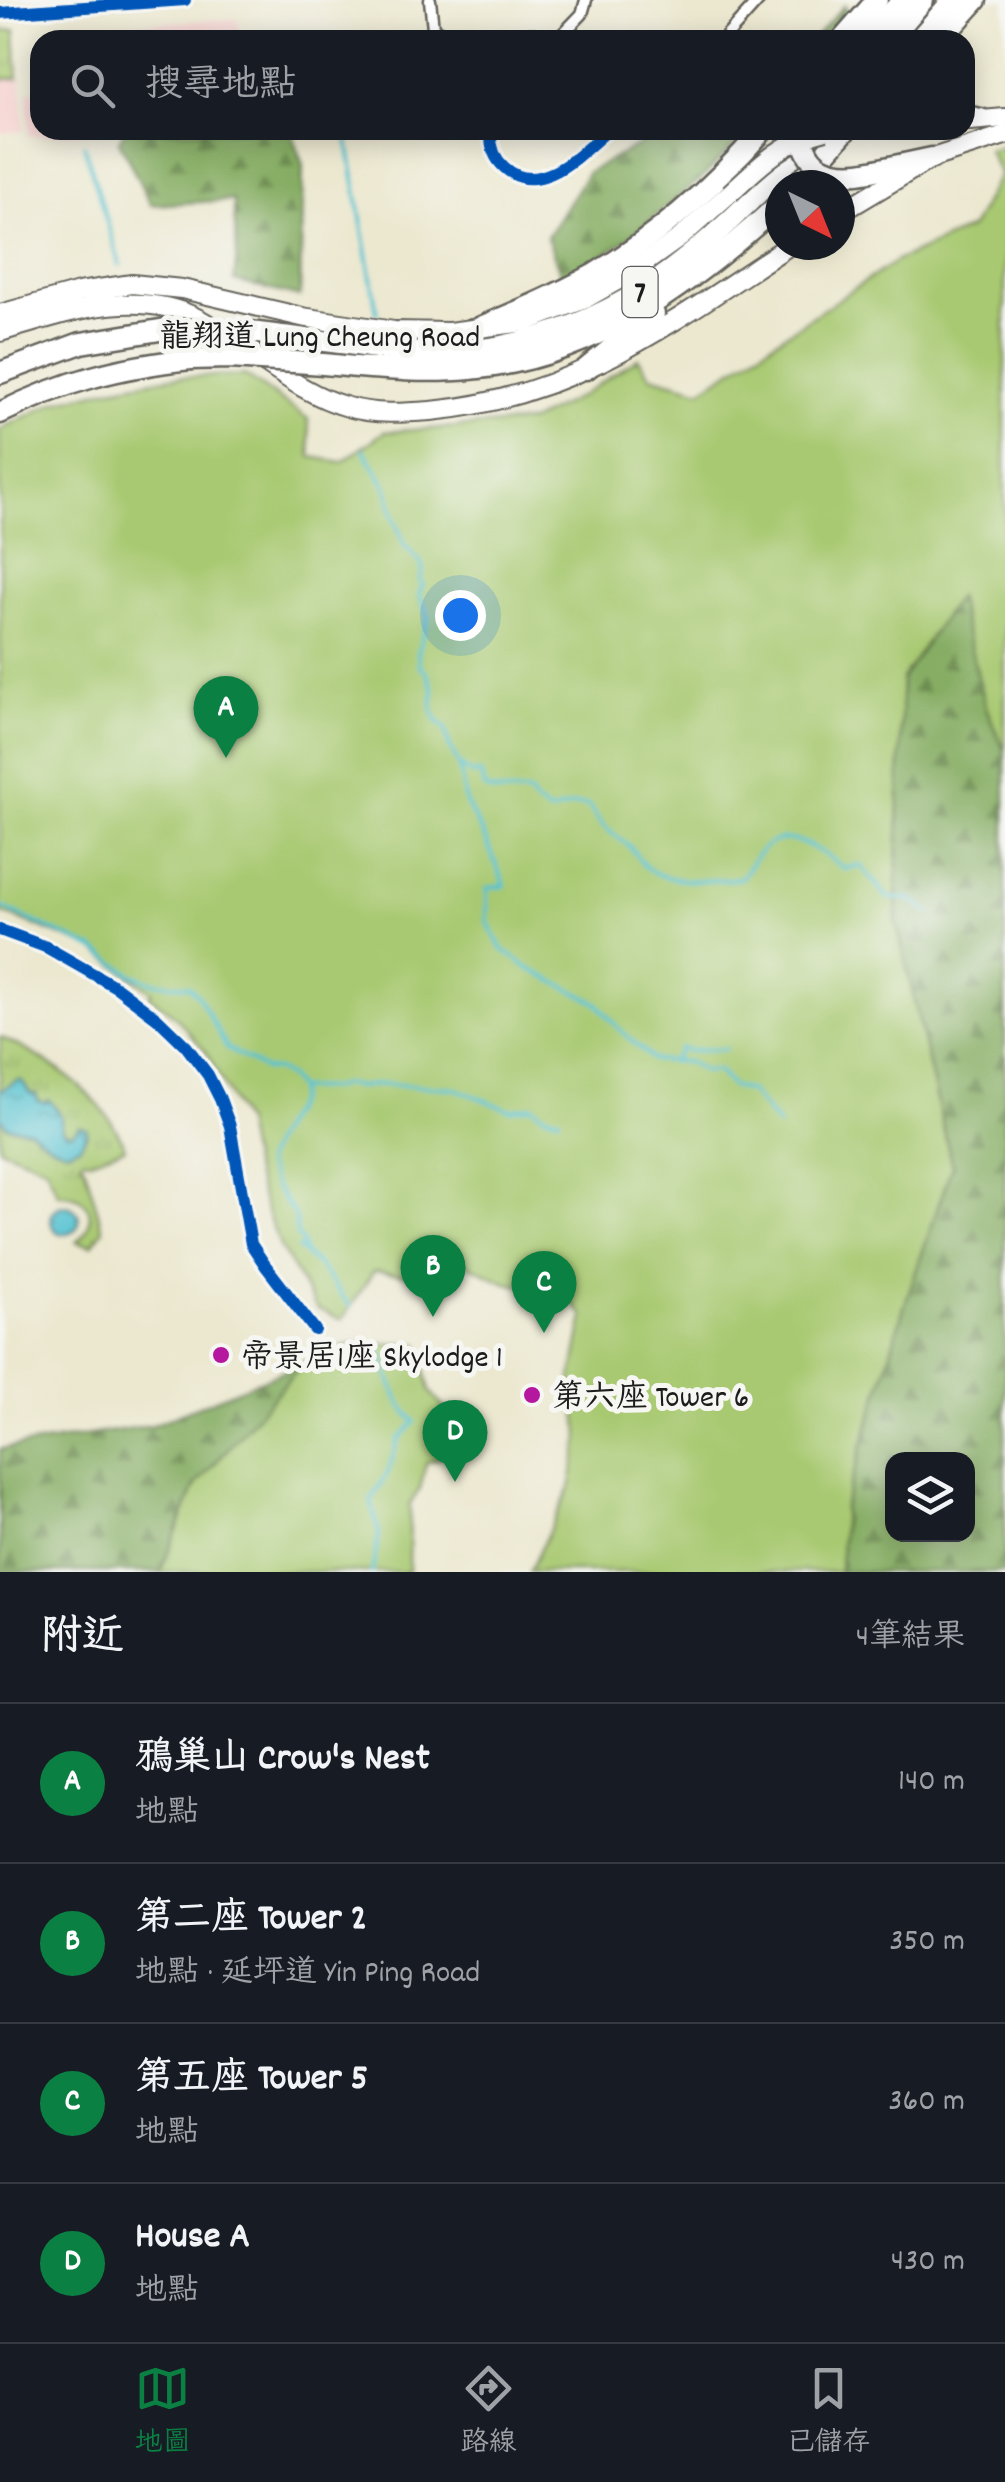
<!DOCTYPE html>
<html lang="zh-TW">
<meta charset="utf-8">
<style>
:root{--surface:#171b24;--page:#242831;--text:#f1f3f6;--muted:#9ea1a6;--line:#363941;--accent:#0b8043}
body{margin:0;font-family:Dekko,"LXGW WenKai TC",sans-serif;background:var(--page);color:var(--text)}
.controls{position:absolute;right:30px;bottom:30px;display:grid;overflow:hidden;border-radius:20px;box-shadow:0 5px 25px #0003}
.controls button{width:90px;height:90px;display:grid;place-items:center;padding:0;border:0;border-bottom:2px solid var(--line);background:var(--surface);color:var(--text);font:50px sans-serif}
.compass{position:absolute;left:765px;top:170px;width:90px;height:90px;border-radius:50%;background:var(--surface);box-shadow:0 5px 25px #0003;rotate:137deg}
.you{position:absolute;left:460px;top:615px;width:35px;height:35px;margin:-25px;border:8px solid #fff;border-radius:50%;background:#1a73e8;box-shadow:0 0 0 15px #1a73e833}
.badge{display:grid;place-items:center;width:65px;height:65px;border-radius:50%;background:var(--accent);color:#fff;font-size:32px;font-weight:700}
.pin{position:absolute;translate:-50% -82px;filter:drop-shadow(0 2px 5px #0008)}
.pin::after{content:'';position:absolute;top:52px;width:35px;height:30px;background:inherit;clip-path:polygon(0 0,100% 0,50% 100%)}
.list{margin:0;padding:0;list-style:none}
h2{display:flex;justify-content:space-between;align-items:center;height:130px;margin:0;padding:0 40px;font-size:42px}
h2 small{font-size:32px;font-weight:400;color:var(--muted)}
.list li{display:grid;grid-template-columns:65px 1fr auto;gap:30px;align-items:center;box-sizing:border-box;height:160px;padding:0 40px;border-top:2px solid var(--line)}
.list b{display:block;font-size:38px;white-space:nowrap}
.list p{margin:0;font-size:32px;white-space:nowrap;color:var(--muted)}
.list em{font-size:32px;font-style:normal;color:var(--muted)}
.icon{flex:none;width:55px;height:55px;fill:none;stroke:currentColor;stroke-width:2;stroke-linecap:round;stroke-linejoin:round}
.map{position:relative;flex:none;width:1005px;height:1572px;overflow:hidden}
.search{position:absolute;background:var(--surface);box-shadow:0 5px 25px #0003;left:30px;right:30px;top:30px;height:110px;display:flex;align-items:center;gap:25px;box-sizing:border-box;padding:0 35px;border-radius:30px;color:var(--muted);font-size:38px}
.sheet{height:770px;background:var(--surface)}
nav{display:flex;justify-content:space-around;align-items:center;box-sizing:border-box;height:140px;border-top:2px solid var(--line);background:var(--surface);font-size:28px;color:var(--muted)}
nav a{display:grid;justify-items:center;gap:5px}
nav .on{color:var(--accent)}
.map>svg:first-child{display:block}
.built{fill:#f7d0ce}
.grass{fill:#a8c971;stroke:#627246;stroke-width:2.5}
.forest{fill:url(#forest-firs);stroke:#516440;stroke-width:2.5;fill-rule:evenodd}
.park{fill:url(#park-tufts);stroke:#627246;stroke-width:2.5}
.water{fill:url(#water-ripples);stroke:#3a7076;stroke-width:2.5}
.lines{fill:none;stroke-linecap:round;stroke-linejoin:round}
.stream{stroke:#57c3d1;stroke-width:4}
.street-casing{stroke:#65635b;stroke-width:15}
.primary-casing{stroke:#65635b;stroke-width:22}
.highway-casing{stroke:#65635b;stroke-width:25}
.street{stroke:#fff;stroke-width:10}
.primary{stroke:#fff;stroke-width:18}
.highway{stroke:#fff;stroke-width:20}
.primary-bridge-casing{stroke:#65635b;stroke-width:22;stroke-linecap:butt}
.highway-bridge-casing{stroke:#65635b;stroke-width:25;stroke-linecap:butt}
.primary-bridge{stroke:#fff;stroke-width:18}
.highway-bridge{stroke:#fff;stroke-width:20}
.cycleway-casing{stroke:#f6f6f2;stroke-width:19}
.cycleway{stroke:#0057b8;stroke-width:12}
.poi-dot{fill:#b5179e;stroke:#f6f6f2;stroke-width:4}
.labels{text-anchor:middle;stroke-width:10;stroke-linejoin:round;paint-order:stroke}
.shield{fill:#f6f6f2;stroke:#5d5d5c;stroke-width:2.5}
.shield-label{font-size:30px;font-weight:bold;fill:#1c1c1c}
.street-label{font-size:32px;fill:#1c1c1c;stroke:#f6f6f2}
.poi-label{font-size:32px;fill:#1c1c1c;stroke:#f6f6f2;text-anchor:start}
</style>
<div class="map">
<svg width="1005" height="1572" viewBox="0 0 1005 1572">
<defs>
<pattern id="forest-firs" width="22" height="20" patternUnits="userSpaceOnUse" patternTransform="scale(2.5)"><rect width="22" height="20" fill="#86ad63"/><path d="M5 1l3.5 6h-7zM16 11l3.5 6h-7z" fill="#6d8c51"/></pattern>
<pattern id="park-tufts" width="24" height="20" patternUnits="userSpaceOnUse" patternTransform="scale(2.5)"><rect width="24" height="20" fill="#a8c971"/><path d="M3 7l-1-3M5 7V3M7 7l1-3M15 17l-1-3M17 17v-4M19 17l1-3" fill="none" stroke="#90ac61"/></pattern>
<pattern id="water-ripples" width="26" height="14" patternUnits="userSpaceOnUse" patternTransform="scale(2.5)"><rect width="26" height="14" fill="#57c3d1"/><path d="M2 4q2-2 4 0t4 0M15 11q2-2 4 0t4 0" fill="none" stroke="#4ba7b3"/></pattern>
</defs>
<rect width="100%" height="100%" fill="#f6f6f2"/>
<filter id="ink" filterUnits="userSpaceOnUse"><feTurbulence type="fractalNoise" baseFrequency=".01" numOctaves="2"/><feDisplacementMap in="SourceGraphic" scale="20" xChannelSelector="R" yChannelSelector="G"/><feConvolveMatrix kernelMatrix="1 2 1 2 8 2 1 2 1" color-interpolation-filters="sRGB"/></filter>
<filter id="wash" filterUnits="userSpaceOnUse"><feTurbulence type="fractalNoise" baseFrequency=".0048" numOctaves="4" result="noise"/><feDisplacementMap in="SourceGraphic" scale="40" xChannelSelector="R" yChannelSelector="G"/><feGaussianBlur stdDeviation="2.25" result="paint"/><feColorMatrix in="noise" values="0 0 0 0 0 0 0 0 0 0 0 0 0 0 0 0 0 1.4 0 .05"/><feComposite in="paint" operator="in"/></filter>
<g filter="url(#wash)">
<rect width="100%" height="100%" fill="#ece8d0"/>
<!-- built -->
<g class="built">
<polygon points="238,19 239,40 114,40 113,25"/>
<polygon points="21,78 24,131 0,133 0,79"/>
<polygon points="40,91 40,130 116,132 29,136 27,92"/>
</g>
<!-- grass -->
<g class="grass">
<polygon points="1005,146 1005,752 987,710 957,598 902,679 896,920 952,1166 907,1298 844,1507 840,1572 529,1572 570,1488 580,1437 571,1383 584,1316 564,1294 506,1283 460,1261 438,1280 374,1271 342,1320 316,1308 281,1248 265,1208 252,1166 244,1123 207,1053 175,1016 149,996 152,992 90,947 0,912 0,429 56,402 111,388 171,377 245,375 308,419 311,457 342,462 384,432 530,422 581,396 638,358 651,376 701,390 898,260 971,228 1000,174 988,150"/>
<path d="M419 1344 430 1391 468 1436V1448L426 1463 420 1489 410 1504 409 1572H160L195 1486 303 1363C335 1338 379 1345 419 1344Z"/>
</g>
<!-- forest -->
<g class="forest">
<polygon points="844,6 854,20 835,40 813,40"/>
<polygon points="125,130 291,130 303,166 300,297 234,281 237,253 233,200 151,205 119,141"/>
<polygon points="667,130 750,130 702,178 629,238 564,282 547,237 588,172"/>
<path d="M957 597 987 710 1005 752V1572H840L844 1507 907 1298 952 1166 896 920 902 679ZM892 1460H968V1534H892Z"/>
<polygon points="303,1363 195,1486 160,1572 0,1572 0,1449 153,1425"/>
</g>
<!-- park -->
<g class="park">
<polygon points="15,30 18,78 0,79 0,31"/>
<path d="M0 1037C49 1059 105 1096 125 1148L90 1160 83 1159 81 1162 85 1168 103 1230 92 1245 77 1242C101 1221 90 1192 58 1194L46 1167 0 1148Z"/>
</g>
<!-- water -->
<g class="water">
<path d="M18 1080 22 1081 31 1094H36L38 1101 45 1103 49 1100C53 1105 60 1111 61 1118 62 1125 59 1127 65 1133H73L79 1126 87 1129V1134L80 1146 67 1151 50 1145 30 1130 6 1126 0 1117V1091Z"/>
<circle cx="65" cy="1220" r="14"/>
</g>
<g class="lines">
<!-- stream -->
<g class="stream">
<polyline points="346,130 377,313"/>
<polyline points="84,145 120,265"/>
<polyline points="364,450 387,488 394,517 405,546 421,563 423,572 419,581 423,584 419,594 428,617 418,652 419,665 427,673 434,691 432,708 437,721 445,727 449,745 459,765 466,803 485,838 505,886 487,888 487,921 501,948 528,968 597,1003 617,1027 653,1060 688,1062 706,1072 718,1071 732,1087 750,1091 779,1126"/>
<path d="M459 765 472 774 480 773 485 788C498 795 515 791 530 794L534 801 549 812 574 805H588C603 829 605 828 627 844 635 851 639 862 647 868 668 885 716 881 741 878 750 866 759 848 773 842 796 832 828 855 844 869L860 865 888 898 911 899 930 913"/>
<polyline points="0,906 94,949 131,974 151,982 189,986 198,995 227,1048 264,1069 277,1070 289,1077 298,1089 298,1099 273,1142 265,1163 275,1187 295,1216 297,1235 302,1242 305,1255"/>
<polyline points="673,1061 680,1048 688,1051 725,1049"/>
<polyline points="298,1089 335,1088 343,1084 359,1087 382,1084 454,1088 510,1110 532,1106 544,1115 559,1118"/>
<polyline points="298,1248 319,1266 350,1306"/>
<path d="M372 1572 379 1534 371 1500 388 1472 398 1440 415 1422C393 1400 389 1374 378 1345"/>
</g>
</g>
</g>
<g filter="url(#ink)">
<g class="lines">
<defs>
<g id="street">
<polyline points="430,0 433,28 445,36 452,38 534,34 549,40"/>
<polyline points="0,13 185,0"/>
<polyline points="557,40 582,14 586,0"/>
<polyline points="723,40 759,0"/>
<path d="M491 130C490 144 493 157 504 167 539 200 582 152 608 130"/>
<polyline points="0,930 46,947 116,987 157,1018 186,1046 208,1075 220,1099 230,1126 251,1244 265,1265 315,1330"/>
</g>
<g id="primary">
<polyline points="970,121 1005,118"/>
<polyline points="840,213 932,158 1005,135"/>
<polyline points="0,314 79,292 132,284 182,289 302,317 394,331 449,332 525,322 585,299 631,273 681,237 730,193"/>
<path d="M0 332C63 314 135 286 199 319 216 328 233 341 249 352 280 373 311 397 348 407 375 415 403 413 431 411 574 398 674 321 790 245"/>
</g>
<g id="highway">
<polyline points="842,40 877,0"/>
<polyline points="867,40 903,0"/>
<polyline points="889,40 923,0"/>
<polyline points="918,40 953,0"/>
<polyline points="940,40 976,0"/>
<polyline points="965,116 981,119"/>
<polyline points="871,171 932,158"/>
<polyline points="797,185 846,130"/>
<path d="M481 327C519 311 557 295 593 275 657 237 714 186 763 130"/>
<path d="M250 332C288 337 326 341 363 346 383 349 404 353 424 353 597 354 705 255 813 134"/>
<path d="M310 363C363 367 417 374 470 369 592 359 694 283 780 203"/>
<polyline points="586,369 654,314"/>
<polyline points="0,373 81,343 166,329"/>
<path d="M0 413C66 381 118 367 191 359"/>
</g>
</defs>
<!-- street casing -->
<use href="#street" class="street-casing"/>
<!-- primary casing -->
<use href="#primary" class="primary-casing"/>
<!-- highway casing -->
<use href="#highway" class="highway-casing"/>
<!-- street -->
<use href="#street" class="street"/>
<!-- primary -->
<use href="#primary" class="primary"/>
<!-- highway -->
<use href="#highway" class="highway"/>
<defs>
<path id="primary-bridge" d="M730 193C759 166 786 139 826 130"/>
<g id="highway-bridge">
<path d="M802 130C804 172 837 178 871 171"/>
<polyline points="166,329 250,332"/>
<polyline points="191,359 229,358 310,363"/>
</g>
</defs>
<!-- primary-bridge casing -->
<use href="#primary-bridge" class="primary-bridge-casing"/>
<!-- highway-bridge casing -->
<use href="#highway-bridge" class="highway-bridge-casing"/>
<!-- primary-bridge -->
<use href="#primary-bridge" class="primary-bridge"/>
<!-- highway-bridge -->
<use href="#highway-bridge" class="highway-bridge"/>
<defs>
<g id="cycleway">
<polyline points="0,13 185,0"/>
<path d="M491 130C490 144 493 157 504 167 539 200 582 152 608 130"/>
<polyline points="0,930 46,947 116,987 157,1018 186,1046 208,1075 220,1099 230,1126 251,1244 265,1265 315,1330"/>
</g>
</defs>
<!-- cycleway casing -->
<use href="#cycleway" class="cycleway-casing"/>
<!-- cycleway -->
<use href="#cycleway" class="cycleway"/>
</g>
</g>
<!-- markers -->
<g class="poi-dot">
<circle cx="221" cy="1355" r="10"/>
<circle cx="532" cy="1395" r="10"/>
</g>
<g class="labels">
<!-- shield labels -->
<rect class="shield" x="622.5" y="267" width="35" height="50" rx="8"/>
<g class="shield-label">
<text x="640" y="302">7</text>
</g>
<!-- street labels -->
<g class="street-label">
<text x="320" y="346">龍翔道 Lung Cheung Road</text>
</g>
<!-- poi labels -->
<g class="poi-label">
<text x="241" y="1366">帝景居1座 Skylodge 1</text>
<text x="552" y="1406">第六座 Tower 6</text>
</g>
</g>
</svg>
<div class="controls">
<button><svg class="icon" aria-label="layers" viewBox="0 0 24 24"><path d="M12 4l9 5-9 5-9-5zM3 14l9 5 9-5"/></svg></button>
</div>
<svg class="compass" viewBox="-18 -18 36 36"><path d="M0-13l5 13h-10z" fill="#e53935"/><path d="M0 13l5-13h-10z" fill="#9ea1a6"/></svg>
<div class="you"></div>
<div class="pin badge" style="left:226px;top:758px">A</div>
<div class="pin badge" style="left:433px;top:1317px">B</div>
<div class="pin badge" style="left:544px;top:1333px">C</div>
<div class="pin badge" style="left:455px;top:1482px">D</div>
<div class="search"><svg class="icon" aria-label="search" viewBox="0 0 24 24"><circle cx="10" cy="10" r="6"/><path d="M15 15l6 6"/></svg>搜尋地點</div>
</div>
<section class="sheet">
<h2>附近<small>4筆結果</small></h2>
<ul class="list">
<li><span class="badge">A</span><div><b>鴉巢山 Crow's Nest</b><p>地點</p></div><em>140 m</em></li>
<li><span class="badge">B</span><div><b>第二座 Tower 2</b><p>地點 · 延坪道 Yin Ping Road</p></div><em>350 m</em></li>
<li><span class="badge">C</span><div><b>第五座 Tower 5</b><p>地點</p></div><em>360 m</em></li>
<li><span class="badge">D</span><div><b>House A</b><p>地點</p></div><em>430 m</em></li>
</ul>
</section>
<nav>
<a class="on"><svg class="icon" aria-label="map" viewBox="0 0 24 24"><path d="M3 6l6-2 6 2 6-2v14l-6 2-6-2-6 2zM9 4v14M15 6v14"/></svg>地圖</a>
<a><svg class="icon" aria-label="directions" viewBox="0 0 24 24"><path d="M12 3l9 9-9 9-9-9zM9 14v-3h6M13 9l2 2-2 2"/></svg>路線</a>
<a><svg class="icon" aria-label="saved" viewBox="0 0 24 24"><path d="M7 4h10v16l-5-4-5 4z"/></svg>已儲存</a>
</nav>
